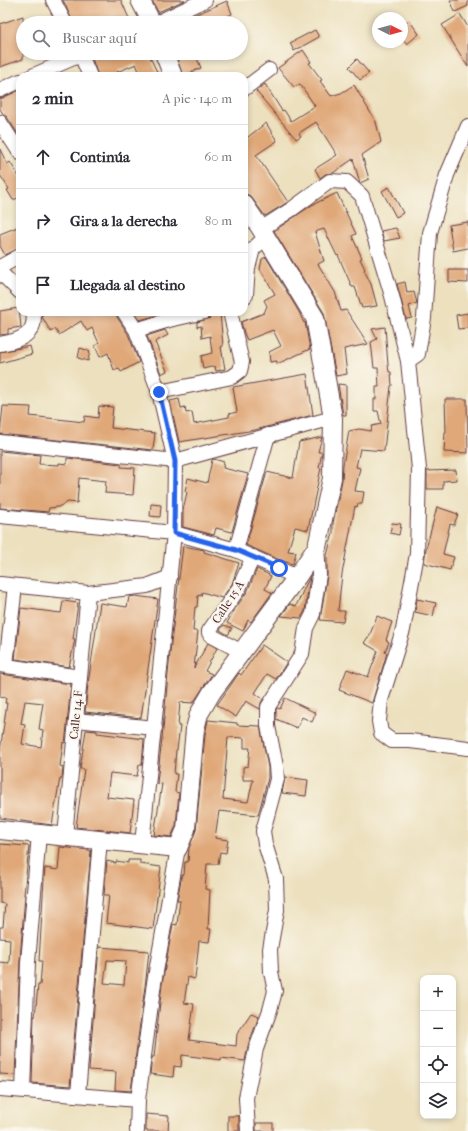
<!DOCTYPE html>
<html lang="es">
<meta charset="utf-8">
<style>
:root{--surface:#fff;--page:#f7f7f7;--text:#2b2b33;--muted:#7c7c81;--line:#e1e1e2}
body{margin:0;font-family:"IM FELL French Canon",serif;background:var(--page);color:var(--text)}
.controls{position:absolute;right:12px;bottom:12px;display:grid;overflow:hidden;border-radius:8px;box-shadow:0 2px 6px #0003}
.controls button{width:36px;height:36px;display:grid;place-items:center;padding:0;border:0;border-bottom:1px solid var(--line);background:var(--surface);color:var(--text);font:20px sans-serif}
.compass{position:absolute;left:372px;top:12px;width:36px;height:36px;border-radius:50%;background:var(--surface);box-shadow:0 2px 6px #0003;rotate:95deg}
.stop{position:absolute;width:12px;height:12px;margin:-9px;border:3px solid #2563eb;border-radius:50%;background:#fff}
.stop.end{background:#2563eb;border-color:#fff;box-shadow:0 1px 4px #0008}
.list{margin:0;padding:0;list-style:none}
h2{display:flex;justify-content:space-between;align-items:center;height:52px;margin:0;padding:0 16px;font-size:17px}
h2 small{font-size:13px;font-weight:400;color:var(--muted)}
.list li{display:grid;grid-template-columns:26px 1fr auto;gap:12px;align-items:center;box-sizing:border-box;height:64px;padding:0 16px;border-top:1px solid var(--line)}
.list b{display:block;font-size:15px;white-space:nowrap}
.list em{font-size:13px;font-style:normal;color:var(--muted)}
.icon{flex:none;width:22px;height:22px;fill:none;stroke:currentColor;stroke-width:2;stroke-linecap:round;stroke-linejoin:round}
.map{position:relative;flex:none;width:468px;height:1131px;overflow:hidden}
.search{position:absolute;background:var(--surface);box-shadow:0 2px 6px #0003;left:16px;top:16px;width:232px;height:44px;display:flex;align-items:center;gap:10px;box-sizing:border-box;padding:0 14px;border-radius:22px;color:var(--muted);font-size:15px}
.panel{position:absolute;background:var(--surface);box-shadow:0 2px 6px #0003;left:16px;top:72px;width:232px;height:244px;border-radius:12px}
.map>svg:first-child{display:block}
.building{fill:#e0a879;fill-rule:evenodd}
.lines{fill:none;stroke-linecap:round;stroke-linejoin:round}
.minor-casing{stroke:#623c41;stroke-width:16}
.major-casing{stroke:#623c41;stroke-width:20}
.minor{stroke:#fff;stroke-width:14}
.major{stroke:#fff;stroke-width:18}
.route{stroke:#2563eb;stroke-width:5}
.labels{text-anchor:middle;stroke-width:4;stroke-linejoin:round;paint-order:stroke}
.street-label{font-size:12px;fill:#4a1f2b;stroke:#fbf7ec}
</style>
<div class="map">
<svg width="468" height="1131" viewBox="0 0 468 1131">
<rect width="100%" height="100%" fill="#fbf7ec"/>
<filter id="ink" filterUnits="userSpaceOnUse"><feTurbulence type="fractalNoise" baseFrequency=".025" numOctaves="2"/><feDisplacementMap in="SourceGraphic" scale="8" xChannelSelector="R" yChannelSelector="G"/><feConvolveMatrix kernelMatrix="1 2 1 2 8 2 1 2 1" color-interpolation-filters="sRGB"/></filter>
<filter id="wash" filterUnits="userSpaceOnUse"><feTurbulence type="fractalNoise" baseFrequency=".012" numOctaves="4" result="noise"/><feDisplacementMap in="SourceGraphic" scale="16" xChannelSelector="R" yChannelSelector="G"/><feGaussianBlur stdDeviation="0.9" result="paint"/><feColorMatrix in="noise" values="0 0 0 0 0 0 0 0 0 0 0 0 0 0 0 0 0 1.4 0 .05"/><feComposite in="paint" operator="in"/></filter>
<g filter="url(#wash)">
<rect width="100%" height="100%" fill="#ece0be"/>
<g id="blocks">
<!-- building -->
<g class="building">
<polygon points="63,0 121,0 131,23 73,23"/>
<polygon points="152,0 185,0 158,12"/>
<polygon points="450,0 468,0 468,6 455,12"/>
<polygon points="227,1 232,14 221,19 223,23 176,23"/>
<polygon points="460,14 468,27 468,67 442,25"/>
<polygon points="23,16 23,59 0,67 0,24"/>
<polygon points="409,20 419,34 407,44 402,38 402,25"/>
<polygon points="315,30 319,37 294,51 290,43"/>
<polygon points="303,50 311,62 309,63 322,80 320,81 331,96 341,93 354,85 376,122 381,142 362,155 369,179 360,183 353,159 333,173 325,174 320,178 315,169 337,155 316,122 299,133 301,136 296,139 256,91 265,84 282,111 284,110 291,121 315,106 300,84 294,87 278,68"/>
<polygon points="103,53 148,53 159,76 141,76 136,64 117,72 120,76 98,76 92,58"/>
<polygon points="175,53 195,53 201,68 183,76"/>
<polygon points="357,59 369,73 360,80 349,67"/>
<polygon points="20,90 20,137 7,117 3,114 0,109 0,99"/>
<polygon points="266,123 277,141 256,155 288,202 265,216 252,198 249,195 244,194 244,140"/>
<polygon points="0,149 7,164 10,162 20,178 20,197 13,200 7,190 9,189 0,175"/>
<polygon points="389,187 403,213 396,217 382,191"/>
<polygon points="337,193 356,234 352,236 362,258 360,259 365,269 364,270 371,284 377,306 362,308 355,287 352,287 338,255 337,256 324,229 315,232 324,261 318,264 335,292 341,311 346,310 368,344 344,349 347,374 336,376 324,313 274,231 312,205"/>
<polygon points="468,222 468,248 453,251 449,225"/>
<polygon points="20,226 20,248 5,255 0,246 0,234"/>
<polygon points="396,228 400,238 384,241 381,231"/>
<polygon points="266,257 299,312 304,323 305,322 310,349 277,364 277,361 270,362 269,352 281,346 273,330 247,340 244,333 241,322 264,313 267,306 264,300 275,294 260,269 262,259"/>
<polygon points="449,270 468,270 468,283 449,282"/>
<polygon points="405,282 407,293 414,292 417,303 409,306 412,318 406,319 397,284"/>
<polygon points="19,308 21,327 8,329 8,334 0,335 0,311"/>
<polygon points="42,312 116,312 117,317 128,334 139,362 121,372 119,368 114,370 108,353 100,357 95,346 99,343 92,328 87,331 81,321 59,335 55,329 51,332 42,317"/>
<polygon points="134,312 157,312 158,315 140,320"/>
<polygon points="213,312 220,312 223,346 221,347 225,369 216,371 215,366 203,369 201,356 212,353 210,336 202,338 201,326 197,327 197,322 210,318"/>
<polygon points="468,313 468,328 458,329 456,315"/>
<polygon points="385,327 388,365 389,372 391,372 392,386 391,386 384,451 360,449 356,467 360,468 355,491 364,492 362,504 358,504 357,507 355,506 342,574 338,611 345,611 343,622 320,620 327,576 327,555 333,533 333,523 342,480 343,465 349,431 359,429 371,431 372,426 381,424 378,411 374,411 374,399 376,399 376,387 379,387 378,368 374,368 371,342 377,339 372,329"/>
<polygon points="165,330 168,335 155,342 167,371 161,374 147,336"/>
<polygon points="30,346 32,354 0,363 0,352"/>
<polygon points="80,348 90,351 88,361 78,358"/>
<polygon points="307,374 313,415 255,430 179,442 170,401 179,399 181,408 185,407 186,413 192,412 194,424 229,417 229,414 237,412 233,387"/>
<polygon points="338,384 346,385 346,415 343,415"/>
<polygon points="445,399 467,399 468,453 444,452 445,432 446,432"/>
<polygon points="3,406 31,407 30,416 84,422 85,416 98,418 99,406 113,407 111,428 155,433 153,450 0,434"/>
<polygon points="322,437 318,452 322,452 319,468 321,468 308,530 295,527 288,551 296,552 293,564 282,561 246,545 267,472 293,478 299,442"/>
<polygon points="0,451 40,455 39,464 59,465 59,463 67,464 67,458 121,464 121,467 135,468 133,495 105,493 106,481 79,478 77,503 68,502 58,507 49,508 48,512 0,508"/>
<polygon points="214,459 224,462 223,468 248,474 232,532 216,528 214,535 183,527 183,510 187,492 185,491 188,478 207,483 212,460"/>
<polygon points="456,470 457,480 443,481 443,489 427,489 427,471"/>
<polygon points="151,504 161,505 160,517 150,516"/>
<polygon points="437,507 458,514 454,525 450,524 443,554 454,557 450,570 424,563 426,549"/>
<polygon points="392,523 401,524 399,535 390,533"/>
<polygon points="183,546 204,550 204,552 239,563 232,584 222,598 202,592 201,596 198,595 197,607 195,607 193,631 198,631 194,668 208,643 217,648 205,671 212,674 193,703 180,702 178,726 180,726 177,750 176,750 174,774 177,774 175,792 179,793 176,826 171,837 154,835 162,784 157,783 163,729 171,642"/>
<polygon points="257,569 271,576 265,589 272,593 251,622 248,620 243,631 227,623 235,609 247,592"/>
<polygon points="310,576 305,611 301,618 281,616 290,604 296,606"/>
<polygon points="135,596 158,599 141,718 85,712 88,684 100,603 127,607 129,597"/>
<polygon points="417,599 436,603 433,616 415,612"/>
<polygon points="63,601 78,603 73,639 75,639 69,667 15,659 21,608 61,613"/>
<polygon points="377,616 392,622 386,640 389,642 385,652 387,653 372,703 339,690 347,669 368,677 378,651 364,643 368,637 369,637"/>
<polygon points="224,625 232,628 228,635 220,630"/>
<polygon points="262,645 287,662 276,679 267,674 255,693 263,699 261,703 260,709 246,701 236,717 217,705 239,673 241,675"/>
<path d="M0 674 71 684 66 736 65 743 63 742 60 766 63 767 62 778H60L52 825 0 818V751L7 703H5L6 698 0 697ZM25 701 43 703 39 729 43 730 41 747 22 744 25 725 21 724Z"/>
<polygon points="285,698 316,713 312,722 302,717 297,728 276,719 276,709 278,708 280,709"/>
<path d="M208 720 237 723V725L260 726 268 767V778L258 815 219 811 215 838 228 840 226 853 220 852 218 864H207L205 889 210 890 208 929H211L209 942 199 941 195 979 188 977 184 1003 194 1004 189 1040 236 1046 237 1034 251 1013 259 1016 248 1046 245 1061 221 1058V1060L182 1055 181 1067 174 1066 173 1077 150 1074 152 1057H154L162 984 173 924 177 925 180 900H177L182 875H184L185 862H188L189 848 196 830 205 735ZM228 737 244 738V748H250L248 766 243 767V780H253L248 802 223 799Z"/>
<polygon points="86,730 97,731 97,733 144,739 142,765 139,765 137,776 110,773 107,797 134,800 130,833 76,827 84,769 80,769"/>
<polygon points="285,777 308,780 306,796 282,793"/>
<polygon points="0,844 29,846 24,895 25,895 20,961 15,1075 0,1074 0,962 9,963 10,939 0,938 0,927 3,927 5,904 0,903"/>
<polygon points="60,847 89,850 91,851 70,1086 32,1083 34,1016 35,1017 38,985 40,985 42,961 39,961 44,880 45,868 58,870"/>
<polygon points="128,860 140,860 140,864 161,867 153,929 106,923 109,895 104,895 107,861 116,863 116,861 128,863"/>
<path d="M99 947 149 951 146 979 131 1091 115 1090 116 1072 89 1070ZM107 960 126 961 124 985 104 983Z"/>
<polygon points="146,1114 169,1116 168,1131 146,1131"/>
<rect x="228" y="1116" width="11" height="15"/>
<rect x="256" y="1123" width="17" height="8"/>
</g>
</g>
</g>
<g filter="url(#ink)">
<use href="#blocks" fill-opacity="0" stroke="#623c41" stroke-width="1"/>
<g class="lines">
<defs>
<g id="minor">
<polyline points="53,0 65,23"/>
<polyline points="156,23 205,0"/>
<polyline points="80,53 90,76"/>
<polyline points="32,76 85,53"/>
<polyline points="244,89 269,70"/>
<polyline points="0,90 20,81"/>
<polyline points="0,122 20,153"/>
<polyline points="261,229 292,209 330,181 347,182 362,196 392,296 408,361 419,469 417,554 403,630 381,700 379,721 381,733 392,741 410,741 468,748"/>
<polyline points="0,267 20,256"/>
<polyline points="0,272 20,292"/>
<polyline points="244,297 246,295 248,268 253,249 266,237"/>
<polyline points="124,312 136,330 159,392 175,461 174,533 142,844"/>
<polyline points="136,330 169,320 205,312"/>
<path d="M0 344C18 341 38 335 33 312"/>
<polyline points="408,361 418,354 424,318 430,233 447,175 468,126"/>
<polyline points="159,392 232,377 240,371 242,362 230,312"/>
<polyline points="0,442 175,461 333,418"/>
<polyline points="0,516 174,533 236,550 297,577"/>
<polyline points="236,550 268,435"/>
<polyline points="0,584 88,593 147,586 170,577"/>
<polyline points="242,652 212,636 209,633 209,631 239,588 253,557"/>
<polyline points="0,665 80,677"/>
<polyline points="6,665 15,586"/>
<polyline points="76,720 155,728"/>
<polyline points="65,836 88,593"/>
<polyline points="0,1089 138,1100"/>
<polyline points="23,1090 28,962 39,834"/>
<polyline points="78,1094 100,840"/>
<polyline points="137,1131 138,1100 154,983 178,848"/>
<polyline points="248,1131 246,1098 256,1049 270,1010 275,991 271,972 270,949 277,910 276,879 265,844 263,831 277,779 276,766 268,726 268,707 302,654 306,628 313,614 319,575 317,547"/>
</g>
<g id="major">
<polyline points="140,0 152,23"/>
<polyline points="164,53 173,76"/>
<polyline points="0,830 178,848 186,829 195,729 199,714 212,692 297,577 317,547 332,478 333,418 315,318 261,229 244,204"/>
</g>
</defs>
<!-- minor casing -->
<use href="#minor" class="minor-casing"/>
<!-- major casing -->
<use href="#major" class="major-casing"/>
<!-- minor -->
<use href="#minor" class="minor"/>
<!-- major -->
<use href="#major" class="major"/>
</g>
</g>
<g class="lines" filter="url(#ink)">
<!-- route -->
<polyline class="route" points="159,392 175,461 174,533 236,550 279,568"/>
</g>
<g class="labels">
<!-- street labels -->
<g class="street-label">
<text transform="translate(228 602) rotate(-57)" y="4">Calle 15 A</text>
<text transform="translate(76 715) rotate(-84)" y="4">Calle 14 F</text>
</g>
</g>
</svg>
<div class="controls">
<button>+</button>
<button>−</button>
<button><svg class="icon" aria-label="locate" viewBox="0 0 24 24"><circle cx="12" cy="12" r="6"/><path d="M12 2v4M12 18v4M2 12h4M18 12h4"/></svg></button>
<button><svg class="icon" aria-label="layers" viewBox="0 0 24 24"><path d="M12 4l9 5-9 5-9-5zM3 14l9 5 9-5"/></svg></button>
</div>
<svg class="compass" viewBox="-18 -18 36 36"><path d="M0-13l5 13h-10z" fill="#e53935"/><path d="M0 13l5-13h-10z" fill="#7c7c81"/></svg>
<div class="stop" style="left:279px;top:568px"></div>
<div class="stop end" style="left:159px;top:392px"></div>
<div class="search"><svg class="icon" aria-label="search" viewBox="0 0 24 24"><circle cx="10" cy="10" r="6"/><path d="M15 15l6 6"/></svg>Buscar aquí</div>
<section class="panel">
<h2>2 min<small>A pie · 140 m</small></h2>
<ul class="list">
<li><svg class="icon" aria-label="ahead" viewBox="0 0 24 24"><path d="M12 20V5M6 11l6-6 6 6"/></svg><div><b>Continúa</b></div><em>60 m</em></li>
<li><svg class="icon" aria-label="right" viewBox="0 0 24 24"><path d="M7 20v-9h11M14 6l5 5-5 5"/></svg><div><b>Gira a la derecha</b></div><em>80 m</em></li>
<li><svg class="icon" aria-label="arrive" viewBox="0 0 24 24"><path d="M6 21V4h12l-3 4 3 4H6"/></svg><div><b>Llegada al destino</b></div></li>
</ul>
</section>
</div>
